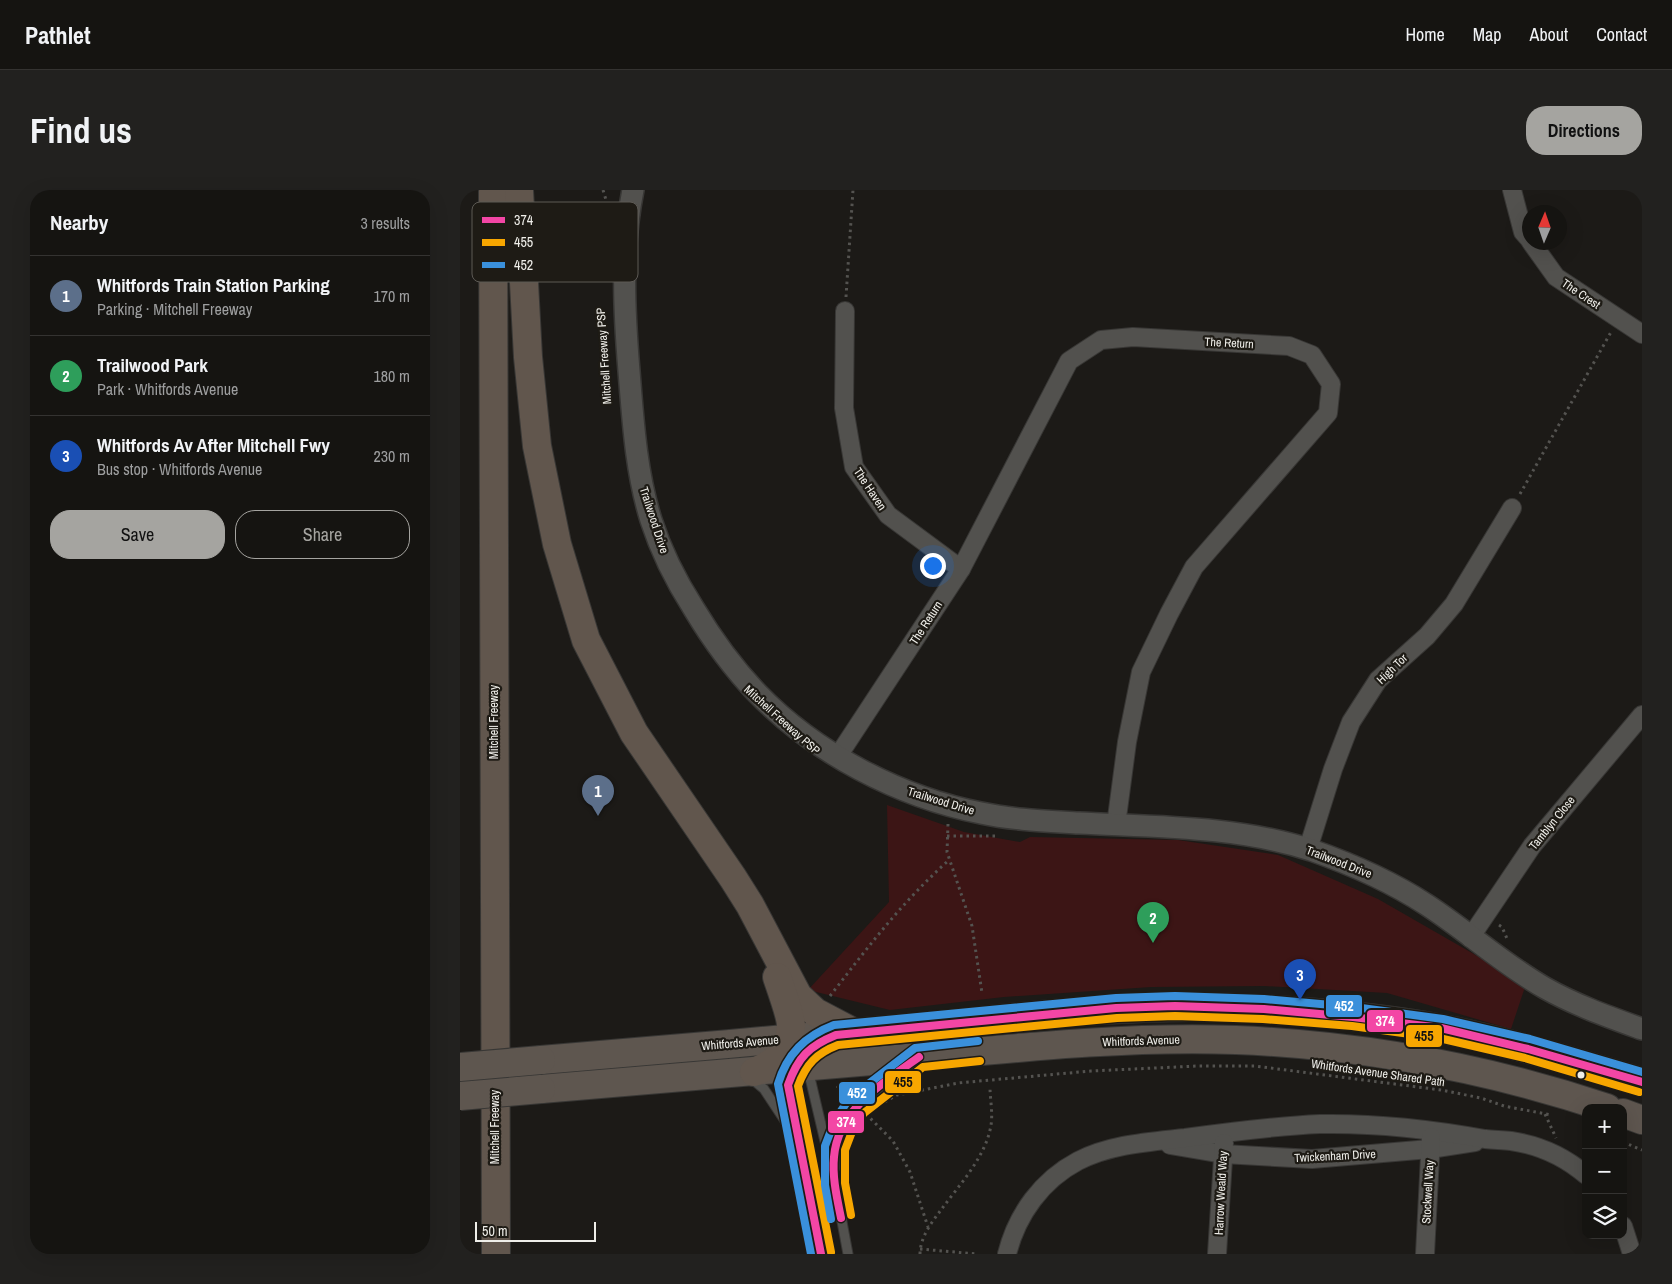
<!DOCTYPE html>
<meta charset="utf-8">
<style>
:root{--surface:#151411;--page:#22211f;--text:#f1f3f6;--muted:#9d9e9f;--line:#343331;--accent:#a5a4a0}
body{margin:0;font-family:"Archivo Narrow",sans-serif;background:var(--page);color:var(--text)}
.controls{position:absolute;right:15px;bottom:15px;display:grid;overflow:hidden;border-radius:10px;box-shadow:0 5px 20px #0002}
.controls button{width:45px;height:45px;display:grid;place-items:center;padding:0;border:0;border-bottom:1px solid var(--line);background:var(--surface);color:var(--text);font:25px sans-serif}
.compass{position:absolute;left:1062px;top:15px;width:45px;height:45px;border-radius:50%;background:var(--surface);box-shadow:0 5px 20px #0002;rotate:2deg}
.scale{position:absolute;left:15px;bottom:12px;width:121px;box-sizing:border-box;padding-left:5px;border:2px solid #efeee9;border-top:0;font-size:14px;line-height:18px;white-space:nowrap;color:#efeee9;-webkit-text-stroke:4px #1e1b15;paint-order:stroke}
.you{position:absolute;left:472px;top:375px;width:18px;height:18px;margin:-12px;border:4px solid #fff;border-radius:50%;background:#1a73e8;box-shadow:0 0 0 8px #1a73e833}
.badge{display:grid;place-items:center;width:32px;height:32px;border-radius:50%;background:var(--accent);color:#fff;font-size:16px;font-weight:700}
.pin{position:absolute;translate:-50% -41px;filter:drop-shadow(0 1px 2px #0008)}
.pin::after{content:'';position:absolute;top:26px;width:18px;height:15px;background:inherit;clip-path:polygon(0 0,100% 0,50% 100%)}
.list{margin:0;padding:0;list-style:none}
h2{display:flex;justify-content:space-between;align-items:center;height:65px;margin:0;padding:0 20px;font-size:21px}
h2 small{font-size:16px;font-weight:400;color:var(--muted)}
.list li{display:grid;grid-template-columns:32px 1fr auto;gap:15px;align-items:center;box-sizing:border-box;height:80px;padding:0 20px;border-top:1px solid var(--line)}
.list b{display:block;font-size:19px;white-space:nowrap}
.list p{margin:0;font-size:16px;white-space:nowrap;color:var(--muted)}
.list em{font-size:16px;font-style:normal;color:var(--muted)}
.actions{display:flex;gap:10px;padding:15px 20px}
.actions a{flex:1;padding:11px 0;border:1px solid var(--accent);border-radius:20px;text-align:center;font-size:18px;color:var(--accent)}
.actions .main{background:var(--accent);color:#111}
.icon{flex:none;width:28px;height:28px;fill:none;stroke:currentColor;stroke-width:2;stroke-linecap:round;stroke-linejoin:round}
.map{position:relative;flex:none;width:1182px;height:1064px;overflow:hidden;border-radius:20px}
header{display:flex;align-items:center;gap:30px;box-sizing:border-box;height:70px;padding:0 25px;background:var(--surface);border-bottom:1px solid var(--line)}
header strong{font-size:24px}
nav{display:flex;gap:28px;margin-inline-start:auto;font-size:18px}
.intro{display:flex;align-items:center;justify-content:space-between;box-sizing:border-box;height:120px;padding:0 30px}
h1{margin:0;font-size:35px}
.button{padding:12px 22px;border-radius:20px;background:var(--accent);color:#111;font-size:18px;font-weight:700}
main{display:flex;gap:30px;padding:0 30px}
aside{flex:1;background:var(--surface);border-radius:20px;box-shadow:0 5px 20px #0002}
.map>svg:first-child{display:block}
.green{fill:#3c1515}
.lines{fill:none;stroke-linecap:round;stroke-linejoin:round}
.service-casing{stroke:#383735;stroke-width:11}
.minor-casing{stroke:#383735;stroke-width:20}
.tertiary-casing{stroke:#383735;stroke-width:24}
.primary-casing{stroke:#383735;stroke-width:30}
.motorway-casing{stroke:#383735;stroke-width:30}
.path{stroke:#545350;stroke-width:3;stroke-dasharray:2.5 4;stroke-linecap:butt}
.service{stroke:#52514e;stroke-width:9}
.minor{stroke:#52514e;stroke-width:18}
.tertiary{stroke:#52514e;stroke-width:21}
.primary{stroke:#5e564f;stroke-width:28}
.motorway{stroke:#61564d;stroke-width:28}
.primary-bridge-casing{stroke:#383735;stroke-width:30;stroke-linecap:butt}
.primary-bridge{stroke:#5e564f;stroke-width:28}
.bus-1-casing{stroke:#1e1b15;stroke-width:11}
.bus-2-casing{stroke:#1e1b15;stroke-width:11}
.bus-3-casing{stroke:#1e1b15;stroke-width:11}
.bus-1{stroke:#f346a5;stroke-width:8}
.bus-2{stroke:#f7a600;stroke-width:8}
.bus-3{stroke:#3a90db;stroke-width:8}
.bus-dot{fill:#efeee9;stroke:#1e1b15;stroke-width:2}
.labels{text-anchor:middle;stroke-width:4.5;stroke-linejoin:round;paint-order:stroke}
.street-label{font-size:12px;fill:#efeee9;stroke:#1e1b15}
.key{fill:#1e1b15;stroke:#5d5a55;stroke-width:1}
.key-label{font-size:14px;fill:#efeee9}
.line-badge{stroke:#1e1b15;stroke-width:2}
.badge-label{font-size:14px;text-anchor:middle;font-weight:bold;fill:#fff}
.pale-badge-label{font-size:14px;text-anchor:middle;font-weight:bold;fill:#111}
</style>
<header>
<strong>Pathlet</strong>
<nav><a>Home</a><a>Map</a><a>About</a><a>Contact</a></nav>
</header>
<div class="intro"><h1>Find us</h1><a class="button">Directions</a></div>
<main>
<aside>
<h2>Nearby<small>3 results</small></h2>
<ul class="list">
<li><span class="badge" style="background:#5c6f8a">1</span><div><b>Whitfords Train Station Parking</b><p>Parking · Mitchell Freeway</p></div><em>170 m</em></li>
<li><span class="badge" style="background:#2e9e5b">2</span><div><b>Trailwood Park</b><p>Park · Whitfords Avenue</p></div><em>180 m</em></li>
<li><span class="badge" style="background:#1a4fb4">3</span><div><b>Whitfords Av After Mitchell Fwy</b><p>Bus stop · Whitfords Avenue</p></div><em>230 m</em></li>
</ul>
<div class="actions"><a class="main">Save</a><a>Share</a></div>
</aside>
<div class="map">
<svg width="1182" height="1064" viewBox="0 0 1182 1064">
<rect width="100%" height="100%" fill="#1c1a17"/>
<!-- green -->
<polygon class="green" points="427,615 504,642 560,652 570,647 718,650 818,665 918,709 1066,794 1051,839 927,803 804,796 691,797 544,807 430,820 348,800 429,712"/>
<g class="lines">
<defs>
<g id="service">
<path d="M355 855C340 866 333 878 328 895L361 1064"/>
<polyline points="346,879 351,892 375,994 388,1064"/>
<polyline points="292,889 304,899 335,946"/>
<path d="M375 978C375 972 374 965 375 959 381 921 419 898 447 876"/>
</g>
<g id="minor">
<polyline points="1052,0 1063,42 1070,50"/>
<polyline points="1071,52 1096,87 1182,144"/>
<polyline points="385,121 384,218 394,277 428,325 501,379"/>
<polyline points="378,566 501,379 609,171 641,150 673,147 829,156 852,165 871,194 868,223 734,377 709,424 681,482 667,552 656,635"/>
<polyline points="848,659 873,579 891,532 918,490 967,446 994,414 1052,318"/>
<polyline points="1010,748 1072,656 1182,525"/>
<polyline points="710,955 763,964 852,969 970,959 1015,952"/>
<polyline points="1163,1036 1172,1064"/>
<path d="M547 1064C557 1024 582 990 618 971 651 954 689 952 725 948 769 942 815 936 860 934 915 933 970 939 1025 949 1034 950 1042 950 1051 951 1079 955 1105 967 1126 985"/>
<polyline points="757,1064 764,953"/>
<polyline points="965,1064 971,947"/>
</g>
<path id="tertiary" d="M173 0C161 60 164 120 169 181 173 231 176 282 191 330 201 361 216 391 234 419 252 449 273 478 297 503 355 563 439 607 521 623 553 630 586 631 619 633 696 637 777 636 851 660 891 674 932 692 967 715 1007 741 1043 774 1085 798 1115 815 1149 827 1182 839"/>
<g id="primary">
<path d="M81 870C211 859 340 848 470 836 572 826 674 813 777 818 848 821 923 827 993 841 1057 854 1120 874 1182 892"/>
<path d="M81 899C203 889 325 879 447 868 556 858 666 846 776 850 902 855 1027 878 1147 918"/>
<polyline points="1163,923 1182,930"/>
</g>
<g id="motorway">
<polyline points="33,0 36,1064"/>
<polyline points="59,0 68,167 77,256 97,354 126,450 174,543 273,688 290,715 338,806 355,822 395,843"/>
<path d="M294 882C315 874 330 861 331 836 331 826 321 799 317 787"/>
</g>
</defs>
<!-- service casing -->
<use href="#service" class="service-casing"/>
<!-- minor casing -->
<use href="#minor" class="minor-casing"/>
<!-- tertiary casing -->
<use href="#tertiary" class="tertiary-casing"/>
<!-- primary casing -->
<use href="#primary" class="primary-casing"/>
<!-- motorway casing -->
<use href="#motorway" class="motorway-casing"/>
<!-- path -->
<g class="path">
<polyline points="143,0 150,23"/>
<polyline points="386,107 393,0"/>
<polyline points="1060,304 1151,142"/>
<polyline points="488,634 487,662 512,736 522,803"/>
<polyline points="487,646 536,646"/>
<polyline points="1039,735 1042,737 1048,751"/>
<path d="M370 806C408 757 442 712 489 670"/>
<polyline points="377,896 390,909"/>
<polyline points="419,915 437,905 498,893 631,881 738,876 795,876 981,900 1021,908 1044,916 1091,925"/>
<polyline points="406,924 433,951 450,982 468,1037"/>
<polyline points="1085,924 1096,948"/>
<polyline points="1163,952 1182,960"/>
<polyline points="460,1059 517,1064"/>
<path d="M460 1064C460 1048 471 1033 481 1020 499 995 526 967 531 935 533 923 530 909 530 897"/>
</g>
<!-- service -->
<use href="#service" class="service"/>
<!-- minor -->
<use href="#minor" class="minor"/>
<!-- tertiary -->
<use href="#tertiary" class="tertiary"/>
<!-- primary -->
<use href="#primary" class="primary"/>
<!-- motorway -->
<use href="#motorway" class="motorway"/>
<defs>
<g id="primary-bridge">
<polyline points="0,877 81,870"/>
<polyline points="0,906 81,899"/>
</g>
</defs>
<!-- primary-bridge casing -->
<use href="#primary-bridge" class="primary-bridge-casing"/>
<!-- primary-bridge -->
<use href="#primary-bridge" class="primary-bridge"/>
<defs>
<g id="bus-1">
<path d="M381 1028C377 1008 372 987 374 967 378 919 424 892 459 867"/>
<path d="M361 1064 328 895C338 867 349 856 376 845L656 818 715 816 804 819 893 827 981 838 1068 859 1182 892"/>
</g>
<g id="bus-2">
<polyline points="391,1025 385,993 385,960 393,939 404,923 463,877 520,871"/>
<path d="M371 1062 338 896C346 874 357 863 378 855L657 828 715 826 803 829 892 836 979 848 1065 868 1179 902"/>
</g>
<g id="bus-3">
<polyline points="371,1029 365,995 365,956 375,930 389,909 455,858 518,851"/>
<path d="M351 1064 318 894C327 864 345 846 374 835L656 808 715 806 804 809 894 817 983 829 1070 849 1182 882"/>
</g>
</defs>
<!-- bus-1 casing -->
<use href="#bus-1" class="bus-1-casing"/>
<!-- bus-2 casing -->
<use href="#bus-2" class="bus-2-casing"/>
<!-- bus-3 casing -->
<use href="#bus-3" class="bus-3-casing"/>
<!-- bus-1 -->
<use href="#bus-1" class="bus-1"/>
<!-- bus-2 -->
<use href="#bus-2" class="bus-2"/>
<!-- bus-3 -->
<use href="#bus-3" class="bus-3"/>
</g>
<!-- markers -->
<circle class="bus-dot" cx="1121" cy="885" r="4.5"/>
<g class="labels">
<!-- street labels -->
<g class="street-label">
<text transform="translate(1121 104) rotate(34)" y="4">The Crest</text>
<text transform="translate(769 153) rotate(3)" y="4">The Return</text>
<text transform="translate(144 166) rotate(-94)" y="4">Mitchell Freeway PSP</text>
<text transform="translate(410 299) rotate(56)" y="4">The Haven</text>
<text transform="translate(194 330) rotate(72)" y="4">Trailwood Drive</text>
<text transform="translate(466 433) rotate(-57)" y="4">The Return</text>
<text transform="translate(932 479) rotate(-44)" y="4">High Tor</text>
<text transform="translate(322 530) rotate(42)" y="4">Mitchell Freeway PSP</text>
<text transform="translate(34 532) rotate(-90)" y="4">Mitchell Freeway</text>
<text transform="translate(481 611) rotate(17)" y="4">Trailwood Drive</text>
<text transform="translate(1092 633) rotate(-51)" y="4">Tamblyn Close</text>
<text transform="translate(879 672) rotate(21)" y="4">Trailwood Drive</text>
<text transform="translate(681 851) rotate(-2)" y="4">Whitfords Avenue</text>
<text transform="translate(280 853) rotate(-5)" y="4">Whitfords Avenue</text>
<text transform="translate(918 883) rotate(8)" y="4">Whitfords Avenue Shared Path</text>
<text transform="translate(35 937) rotate(-90)" y="4">Mitchell Freeway</text>
<text transform="translate(875 966) rotate(-3)" y="4">Twickenham Drive</text>
<text transform="translate(968 1002) rotate(-87)" y="4">Stockwell Way</text>
<text transform="translate(761 1003) rotate(-87)" y="4">Harrow Weald Way</text>
</g>
</g>
<!-- legend -->
<rect x="12" y="12" width="166" height="80" rx="8" class="key"/>
<rect x="22" y="27" width="23" height="6" fill="#f346a5"/>
<rect x="22" y="49" width="23" height="7" fill="#f7a600"/>
<rect x="22" y="72" width="23" height="6" fill="#3a90db"/>
<g class="key-label">
<text x="54" y="35">374</text>
<text x="54" y="57">455</text>
<text x="54" y="80">452</text>
</g>
<g class="line-badge">
<rect x="865" y="804" width="38" height="24" rx="5" fill="#3a90db"/>
<rect x="906" y="819" width="38" height="24" rx="5" fill="#f346a5"/>
<rect x="945" y="834" width="38" height="24" rx="5" fill="#f7a600"/>
<rect x="424" y="880" width="38" height="24" rx="5" fill="#f7a600"/>
<rect x="378" y="891" width="38" height="24" rx="5" fill="#3a90db"/>
<rect x="367" y="920" width="38" height="24" rx="5" fill="#f346a5"/>
</g>
<g class="badge-label">
<text x="884" y="821">452</text>
<text x="925" y="836">374</text>
<text x="397" y="908">452</text>
<text x="386" y="937">374</text>
</g>
<g class="pale-badge-label">
<text x="964" y="851">455</text>
<text x="443" y="897">455</text>
</g>
</svg>
<div class="controls">
<button>+</button>
<button>−</button>
<button><svg class="icon" aria-label="layers" viewBox="0 0 24 24"><path d="M12 4l9 5-9 5-9-5zM3 14l9 5 9-5"/></svg></button>
</div>
<svg class="compass" viewBox="-18 -18 36 36"><path d="M0-13l5 13h-10z" fill="#e53935"/><path d="M0 13l5-13h-10z" fill="#9d9e9f"/></svg>
<div class="scale">50 m</div>
<div class="you"></div>
<div class="pin badge" style="left:138px;top:626px;background:#5c6f8a">1</div>
<div class="pin badge" style="left:693px;top:753px;background:#2e9e5b">2</div>
<div class="pin badge" style="left:840px;top:810px;background:#1a4fb4">3</div>
</div>
</main>
